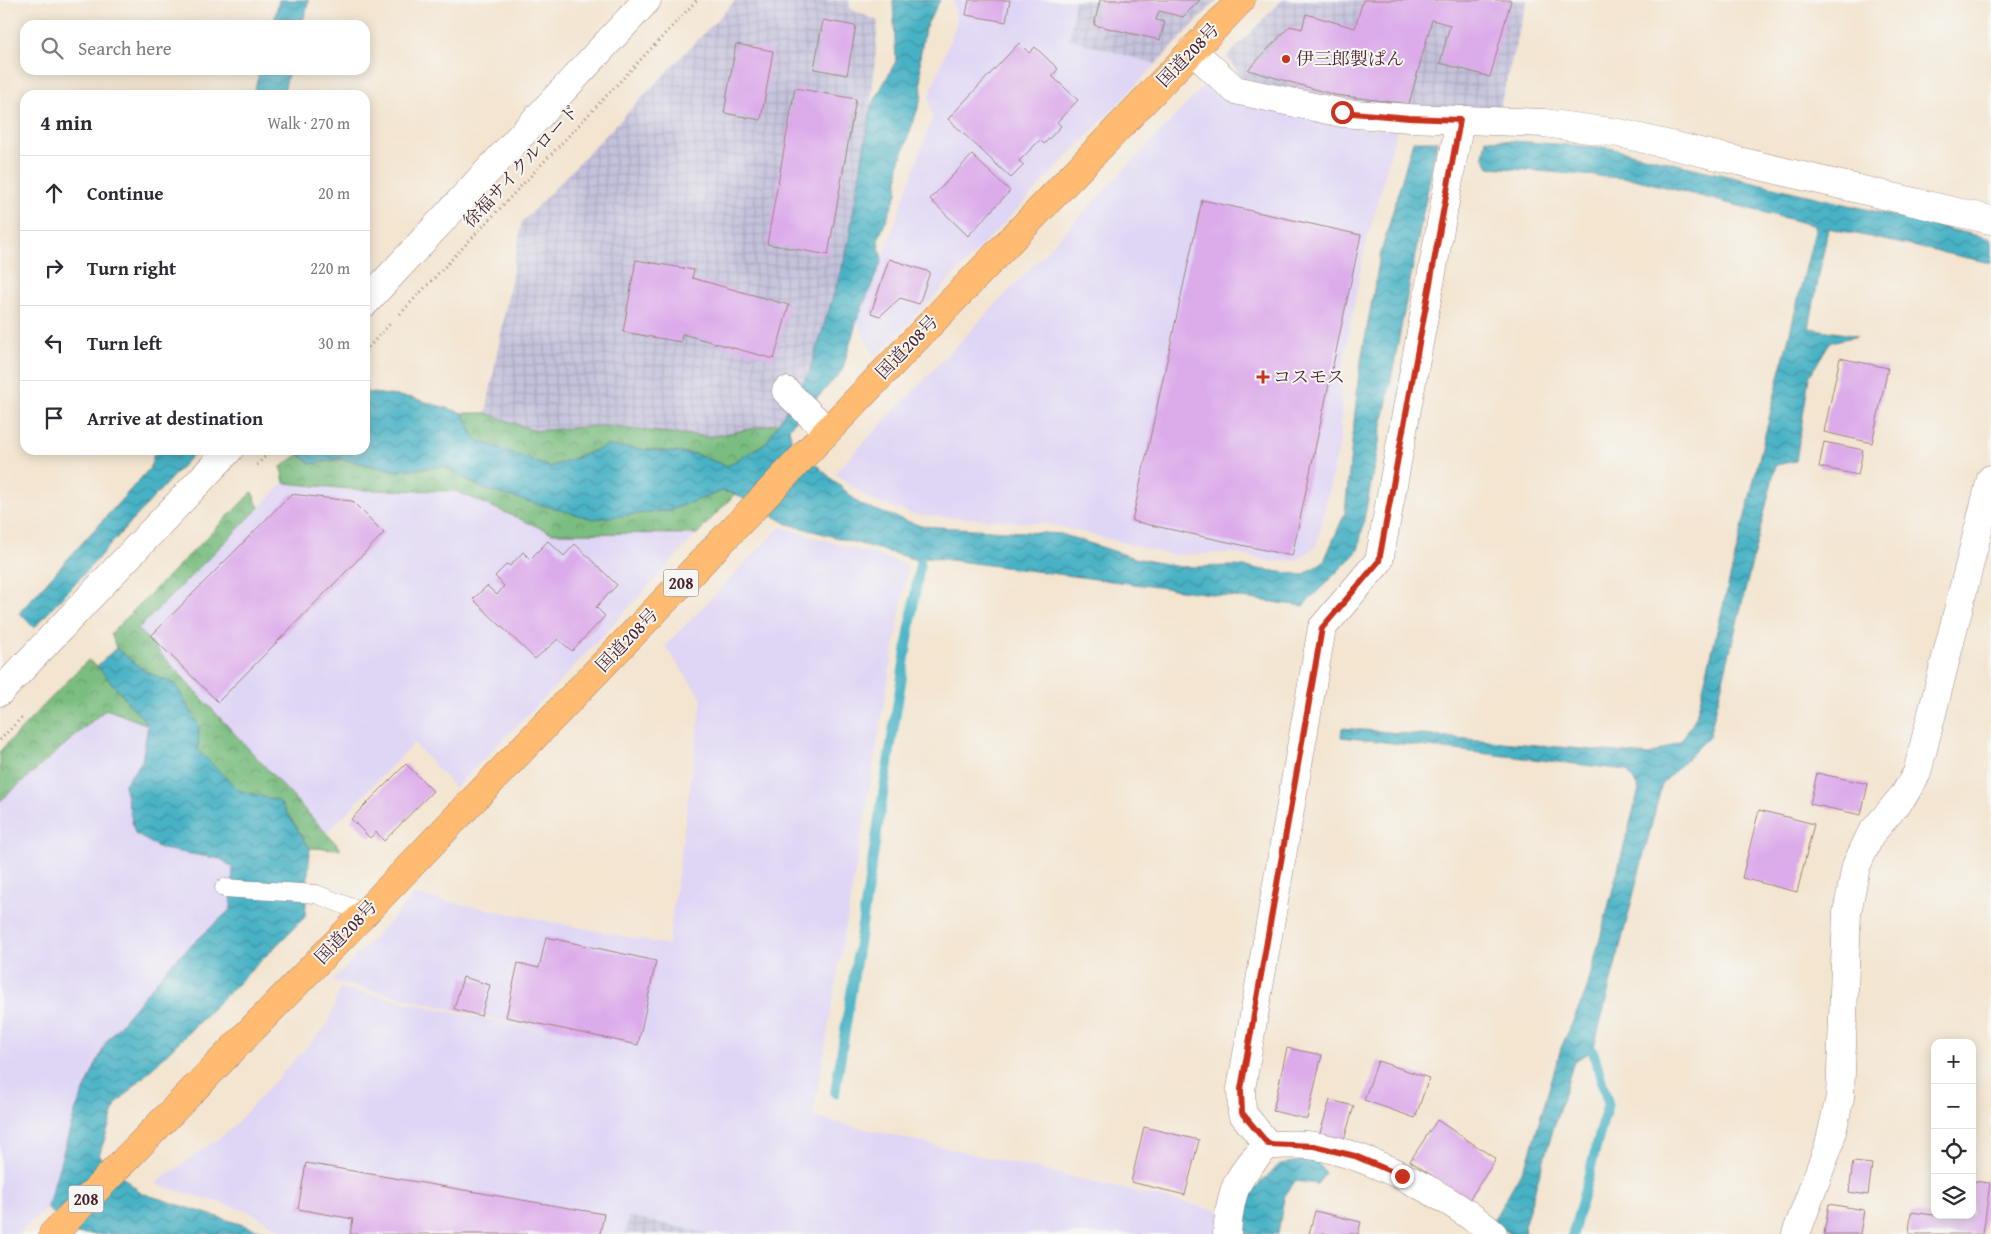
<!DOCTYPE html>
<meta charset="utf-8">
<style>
:root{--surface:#fff;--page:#f7f7f7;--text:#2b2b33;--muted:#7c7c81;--line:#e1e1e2}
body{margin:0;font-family:"Gentium Book Plus","Noto Serif JP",serif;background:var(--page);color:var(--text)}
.controls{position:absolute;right:15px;bottom:15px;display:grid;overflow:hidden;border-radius:10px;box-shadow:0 2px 12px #0003}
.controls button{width:45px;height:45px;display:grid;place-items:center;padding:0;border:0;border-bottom:1px solid var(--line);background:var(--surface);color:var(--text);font:25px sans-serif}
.stop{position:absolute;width:15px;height:15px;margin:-11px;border:4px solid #c8321e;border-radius:50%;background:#fff}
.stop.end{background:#c8321e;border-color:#fff;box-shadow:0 1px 5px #0008}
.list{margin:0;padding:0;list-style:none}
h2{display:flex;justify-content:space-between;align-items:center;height:65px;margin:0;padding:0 20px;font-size:21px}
h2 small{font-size:16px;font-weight:400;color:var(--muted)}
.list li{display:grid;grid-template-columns:32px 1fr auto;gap:15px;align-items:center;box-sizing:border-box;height:75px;padding:0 20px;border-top:1px solid var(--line)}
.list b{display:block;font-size:19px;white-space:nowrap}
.list em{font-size:16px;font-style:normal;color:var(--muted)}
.icon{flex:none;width:28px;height:28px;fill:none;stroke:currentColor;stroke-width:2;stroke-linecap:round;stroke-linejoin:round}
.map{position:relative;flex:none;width:1991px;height:1234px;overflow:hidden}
.search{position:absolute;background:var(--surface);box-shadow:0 2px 12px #0003;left:20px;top:20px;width:350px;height:55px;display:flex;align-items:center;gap:12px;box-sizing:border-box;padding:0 18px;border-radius:15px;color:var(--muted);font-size:19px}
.panel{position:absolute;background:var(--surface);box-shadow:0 2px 12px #0003;left:20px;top:90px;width:350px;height:365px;border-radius:15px}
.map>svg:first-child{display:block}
.built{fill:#dfd5f5}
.industrial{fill:url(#industrial-grid)}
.forest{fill:url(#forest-crowns);stroke:#626e56}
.water{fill:url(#water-waves);stroke:#486878}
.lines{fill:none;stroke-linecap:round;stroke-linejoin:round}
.stream{stroke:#47b2c5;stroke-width:10}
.building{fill:#dcabea}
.service-casing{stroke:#9e827e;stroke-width:19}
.minor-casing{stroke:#9e827e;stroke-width:29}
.trunk-casing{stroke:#9e827e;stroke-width:29}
.path{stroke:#9e827e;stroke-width:3;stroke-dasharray:1 4;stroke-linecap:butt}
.service{stroke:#fff;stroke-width:18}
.minor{stroke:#fff;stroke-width:28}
.trunk{stroke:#ffbb71;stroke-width:28}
.route{stroke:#c8321e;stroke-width:6}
.poi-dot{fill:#c8321e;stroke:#f6f6f2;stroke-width:2}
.labels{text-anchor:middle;stroke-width:4;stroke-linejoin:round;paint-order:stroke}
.shield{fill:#f6f6f2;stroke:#7e6067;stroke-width:1}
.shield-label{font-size:16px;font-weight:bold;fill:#4a1f2b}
.street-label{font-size:18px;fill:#4a1f2b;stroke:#f6f6f2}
.poi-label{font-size:18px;fill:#4a1f2b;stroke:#f6f6f2;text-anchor:start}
</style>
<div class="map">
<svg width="1991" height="1234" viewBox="0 0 1991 1234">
<defs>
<pattern id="industrial-grid" width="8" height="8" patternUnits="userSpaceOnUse" patternTransform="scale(1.25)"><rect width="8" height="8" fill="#c3c1db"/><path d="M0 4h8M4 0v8" fill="none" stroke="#a9a5bc"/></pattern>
<pattern id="forest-crowns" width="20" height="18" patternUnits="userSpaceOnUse" patternTransform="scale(1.25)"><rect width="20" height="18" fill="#7abd80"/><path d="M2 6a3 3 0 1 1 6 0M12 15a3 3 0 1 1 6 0" fill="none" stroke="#669969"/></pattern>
<pattern id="water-waves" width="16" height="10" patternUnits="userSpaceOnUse" patternTransform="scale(1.25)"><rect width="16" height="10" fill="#47b2c5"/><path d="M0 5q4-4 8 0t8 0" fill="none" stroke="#3d90a0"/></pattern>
</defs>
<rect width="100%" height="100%" fill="#f6f6f2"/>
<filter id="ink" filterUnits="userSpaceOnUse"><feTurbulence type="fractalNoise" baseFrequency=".02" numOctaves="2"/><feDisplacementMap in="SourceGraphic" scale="10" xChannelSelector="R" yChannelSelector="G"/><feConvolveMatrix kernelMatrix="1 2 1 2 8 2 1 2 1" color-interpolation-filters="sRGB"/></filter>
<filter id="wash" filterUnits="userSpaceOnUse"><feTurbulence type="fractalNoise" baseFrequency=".0096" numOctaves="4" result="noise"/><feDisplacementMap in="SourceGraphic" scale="20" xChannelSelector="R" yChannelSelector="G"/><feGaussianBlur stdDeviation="1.12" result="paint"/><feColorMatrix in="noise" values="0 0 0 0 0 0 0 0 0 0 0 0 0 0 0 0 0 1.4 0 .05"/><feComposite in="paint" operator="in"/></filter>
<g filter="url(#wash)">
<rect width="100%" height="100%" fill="#f3e5d0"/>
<!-- built -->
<g class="built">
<polygon points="953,0 1075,0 1069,39 1156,64 875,358 857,321 882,260 932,118 929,96 957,22"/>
<polygon points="1206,84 1229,97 1363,129 1397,129 1364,253 1341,374 1341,437 1316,546 1297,560 1274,562 1236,553 1171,555 1050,524 916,515 871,500 835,473"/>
<polygon points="284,483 361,490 456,491 552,533 697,534 555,687 455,788 414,743 327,833 138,629"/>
<polygon points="780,527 908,565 813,1117 1223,1212 1221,1234 710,1234 628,1216 626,1234 288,1234 248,1211 155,1184 229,1131 328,1024 340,988 606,1045 332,981 415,895 668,945 702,699 665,646"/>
<polygon points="106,709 148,725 142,761 124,785 162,849 221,859 233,868 231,909 170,966 106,1042 76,1109 47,1208 17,1234 0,1234 0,801"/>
</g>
<!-- industrial -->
<g class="industrial">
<polygon points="736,0 849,0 850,9 878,21 871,107 846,255 809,373 780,423 710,437 600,426 535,431 486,413 522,222"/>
<polygon points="1075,0 1217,0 1156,64 1069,39"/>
<polygon points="1282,0 1527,0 1499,110 1376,108 1244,81 1227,57"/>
<polygon points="628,1216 710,1234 626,1234"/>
</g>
<!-- forest -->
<g class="forest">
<polygon points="463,413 486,413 535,431 600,426 710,437 780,423 767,443 727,466 695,454 607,446 550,467 476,440"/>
<polygon points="299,454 311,464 341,459 398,471 443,466 486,490 670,510 722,491 735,494 697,534 552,533 456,491 361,490 284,483 281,467"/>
<polygon points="252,492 259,508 138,629 341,849 310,848 279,801 238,790 198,750 199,726 175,684 146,672 116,648 111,633"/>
<polygon points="88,660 97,666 148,725 106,709 0,801 0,751"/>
</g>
<!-- water -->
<g class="water">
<polygon points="279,0 309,0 302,25 273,25"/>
<polygon points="893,0 940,0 925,28 920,57 922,96 899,164 897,194 878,240 882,260 857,320 842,371 789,428 792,443 861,505 921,526 1061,534 1135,558 1180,567 1236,566 1303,575 1324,561 1345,513 1359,372 1380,256 1413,141 1437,141 1358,551 1303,606 927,557 920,564 914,559 788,524 735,494 722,491 670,510 593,519 486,490 443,466 398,471 341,459 311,464 299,454 302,450 365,450 365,392 413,398 463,413 476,440 550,467 607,446 695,454 727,466 766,443 809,373 846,255 871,107 896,61"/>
<polygon points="260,70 289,70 283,95 253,95"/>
<polygon points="1486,139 1610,148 1991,239 1991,263 1828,228 1809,328 1858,336 1830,342 1809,377 1796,461 1776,465 1709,737 1662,784 1593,1051 1574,1061 1524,1226 1525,1234 1510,1234 1493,1221 1528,1160 1561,1048 1586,992 1639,789 1627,770 1341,737 1342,728 1650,755 1681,741 1696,717 1816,226 1634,179 1489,167 1483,156"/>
<polygon points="155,450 197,450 34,628 19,613 150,468"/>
<polygon points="116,648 146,672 175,684 199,726 198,750 238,790 279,801 310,848 305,917 116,1104 99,1156 141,1193 272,1234 75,1234 47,1208 76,1109 106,1042 170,965 231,909 233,868 221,859 162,849 135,834 124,785 142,761 148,725 97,666"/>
<polygon points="1314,1159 1326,1173 1317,1184 1295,1181 1284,1197 1278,1234 1242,1234 1251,1192 1280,1164"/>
</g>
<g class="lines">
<!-- stream -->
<g class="stream">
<polyline points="835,1093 920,564"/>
<polyline points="1573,1234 1608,1103 1593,1051"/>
</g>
</g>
<g id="blocks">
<!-- building -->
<g class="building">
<polygon points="969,0 1010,0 1006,22 966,15"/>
<polygon points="1100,0 1200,0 1183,17 1159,11 1156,20 1165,22 1160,40 1094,25"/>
<polygon points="1363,0 1511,0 1490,77 1440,63 1450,25 1432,20 1409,104 1335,95 1248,70 1290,26 1302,29 1306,14 1355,28"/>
<polygon points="823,20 856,26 847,75 814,69"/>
<polygon points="1019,43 1029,53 1035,47 1058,69 1052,76 1078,100 1057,122 1061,126 1044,144 1040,140 1019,161 1024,165 1011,178 948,119"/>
<polygon points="736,44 773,51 761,120 724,113"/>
<polygon points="795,88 856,99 828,255 767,244"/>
<polygon points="972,155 1010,191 968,236 930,199"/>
<polygon points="1202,200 1361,235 1292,556 1132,521"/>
<polygon points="889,259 930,272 919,304 900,298 880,316 871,313"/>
<polygon points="636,260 694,270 692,278 789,305 774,359 682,334 681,342 623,332"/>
<polygon points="1840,358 1888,368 1872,443 1824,432"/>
<polygon points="1824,442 1863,450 1858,475 1819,467"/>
<polygon points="291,494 352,501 384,533 218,702 151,636"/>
<polygon points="548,541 564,556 575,544 617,585 596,607 605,616 572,651 558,639 535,659 473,599 487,586 497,595 504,586 495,576 507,564 510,566 523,552 530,559"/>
<polygon points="406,764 433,791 384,841 376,832 370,838 351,819"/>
<polygon points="1817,773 1868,784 1861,815 1810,804"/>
<polygon points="1759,810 1814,824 1797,892 1742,878"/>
<polygon points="546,937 656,961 638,1045 506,1017 518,963 539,968"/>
<polygon points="463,977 490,985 481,1016 454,1009"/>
<polygon points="1287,1048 1322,1055 1307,1119 1273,1111"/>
<polygon points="1378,1061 1429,1078 1415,1118 1364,1100"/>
<polygon points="1330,1100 1354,1106 1343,1143 1319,1136"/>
<polygon points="1437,1120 1496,1159 1469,1200 1410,1161"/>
<polygon points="1144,1127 1199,1140 1185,1195 1131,1182"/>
<polygon points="1853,1162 1872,1164 1868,1195 1849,1192"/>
<polygon points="306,1163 604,1214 600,1234 350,1234 353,1219 298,1209"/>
<polygon points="1972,1181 1990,1183 1983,1234 1909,1234 1911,1212 1934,1215 1972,1215"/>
<polygon points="1829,1204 1864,1210 1860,1234 1824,1234"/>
<polygon points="1315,1211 1361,1222 1358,1234 1309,1234"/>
</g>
</g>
</g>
<g filter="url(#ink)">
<use href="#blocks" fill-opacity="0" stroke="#9e827e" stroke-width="1"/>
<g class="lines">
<defs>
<polyline id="service" points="224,888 316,894 365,913"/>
<g id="minor">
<polyline points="1192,50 1235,90 1342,113 1409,118 1544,123 1619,133 1991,220"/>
<polyline points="365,303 647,0"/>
<polyline points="786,391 827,431"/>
<polyline points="0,692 229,450"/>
<polyline points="1268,1145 1242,1113 1241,1089 1322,628 1379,561 1460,120"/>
<path d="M1227 1234C1230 1190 1237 1175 1268 1145 1283 1145 1300 1143 1315 1146 1370 1155 1451 1197 1493 1234"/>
<polyline points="1796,1234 1829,1145 1840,1097 1847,913 1856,866 1871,834 1904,795 1917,773 1991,479"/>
</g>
<polyline id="trunk" points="53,1234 365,913 1241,0"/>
</defs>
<!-- service casing -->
<use href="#service" class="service-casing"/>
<!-- minor casing -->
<use href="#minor" class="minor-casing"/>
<!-- trunk casing -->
<use href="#trunk" class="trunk-casing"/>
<!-- path -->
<g class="path">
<polyline points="400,314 697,0"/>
<polyline points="365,351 390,324"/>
<polyline points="257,465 271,450"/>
<polyline points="0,740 24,715"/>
</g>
<!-- service -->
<use href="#service" class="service"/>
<!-- minor -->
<use href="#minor" class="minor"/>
<!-- trunk -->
<use href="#trunk" class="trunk"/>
</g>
</g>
<g class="lines" filter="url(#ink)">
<!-- route -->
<polyline class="route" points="1342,112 1409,118 1460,120 1379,561 1322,628 1241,1089 1242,1113 1268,1144 1314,1146 1355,1156 1402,1176"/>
</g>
<!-- markers -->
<g class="poi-dot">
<circle cx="1286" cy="59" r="5"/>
<path d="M1260.5 369.5h5v5h5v5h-5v5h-5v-5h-5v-5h5z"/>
</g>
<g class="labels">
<!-- shield labels -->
<g class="shield">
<rect x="663.5" y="569.5" width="35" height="27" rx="4"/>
<rect x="68.5" y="1185.5" width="35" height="27" rx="4"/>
</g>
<g class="shield-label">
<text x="681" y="589">208</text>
<text x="86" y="1205">208</text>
</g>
<!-- street labels -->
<g class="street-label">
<text transform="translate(1188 55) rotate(-46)" y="6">国道208号</text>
<text transform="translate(521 166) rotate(-47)" y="6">徐福サイクルロード</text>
<text transform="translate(907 347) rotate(-46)" y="6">国道208号</text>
<text transform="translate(627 640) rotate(-46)" y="6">国道208号</text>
<text transform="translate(346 932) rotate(-46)" y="6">国道208号</text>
</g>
<!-- poi labels -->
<g class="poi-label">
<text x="1296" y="65">伊三郎製ぱん</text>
<text x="1273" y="383">コスモス</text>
</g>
</g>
</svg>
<div class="controls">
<button>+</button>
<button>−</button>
<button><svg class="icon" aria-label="locate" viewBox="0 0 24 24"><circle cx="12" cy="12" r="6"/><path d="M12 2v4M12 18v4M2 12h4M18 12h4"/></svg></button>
<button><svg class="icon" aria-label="layers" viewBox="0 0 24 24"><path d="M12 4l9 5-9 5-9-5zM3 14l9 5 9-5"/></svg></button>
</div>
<div class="stop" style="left:1342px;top:112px"></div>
<div class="stop end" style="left:1402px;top:1176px"></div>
<div class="search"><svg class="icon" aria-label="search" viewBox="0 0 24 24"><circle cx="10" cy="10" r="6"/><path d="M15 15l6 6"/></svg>Search here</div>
<section class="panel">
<h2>4 min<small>Walk · 270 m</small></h2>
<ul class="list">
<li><svg class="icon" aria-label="ahead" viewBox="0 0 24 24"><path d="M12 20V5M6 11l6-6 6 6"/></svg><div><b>Continue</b></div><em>20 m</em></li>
<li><svg class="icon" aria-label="right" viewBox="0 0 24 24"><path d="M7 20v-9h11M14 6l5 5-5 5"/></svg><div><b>Turn right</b></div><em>220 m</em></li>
<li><svg class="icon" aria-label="left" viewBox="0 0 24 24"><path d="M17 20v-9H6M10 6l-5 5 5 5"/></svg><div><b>Turn left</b></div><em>30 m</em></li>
<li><svg class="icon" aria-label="arrive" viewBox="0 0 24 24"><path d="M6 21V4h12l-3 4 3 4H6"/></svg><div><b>Arrive at destination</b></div></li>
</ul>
</section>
</div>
